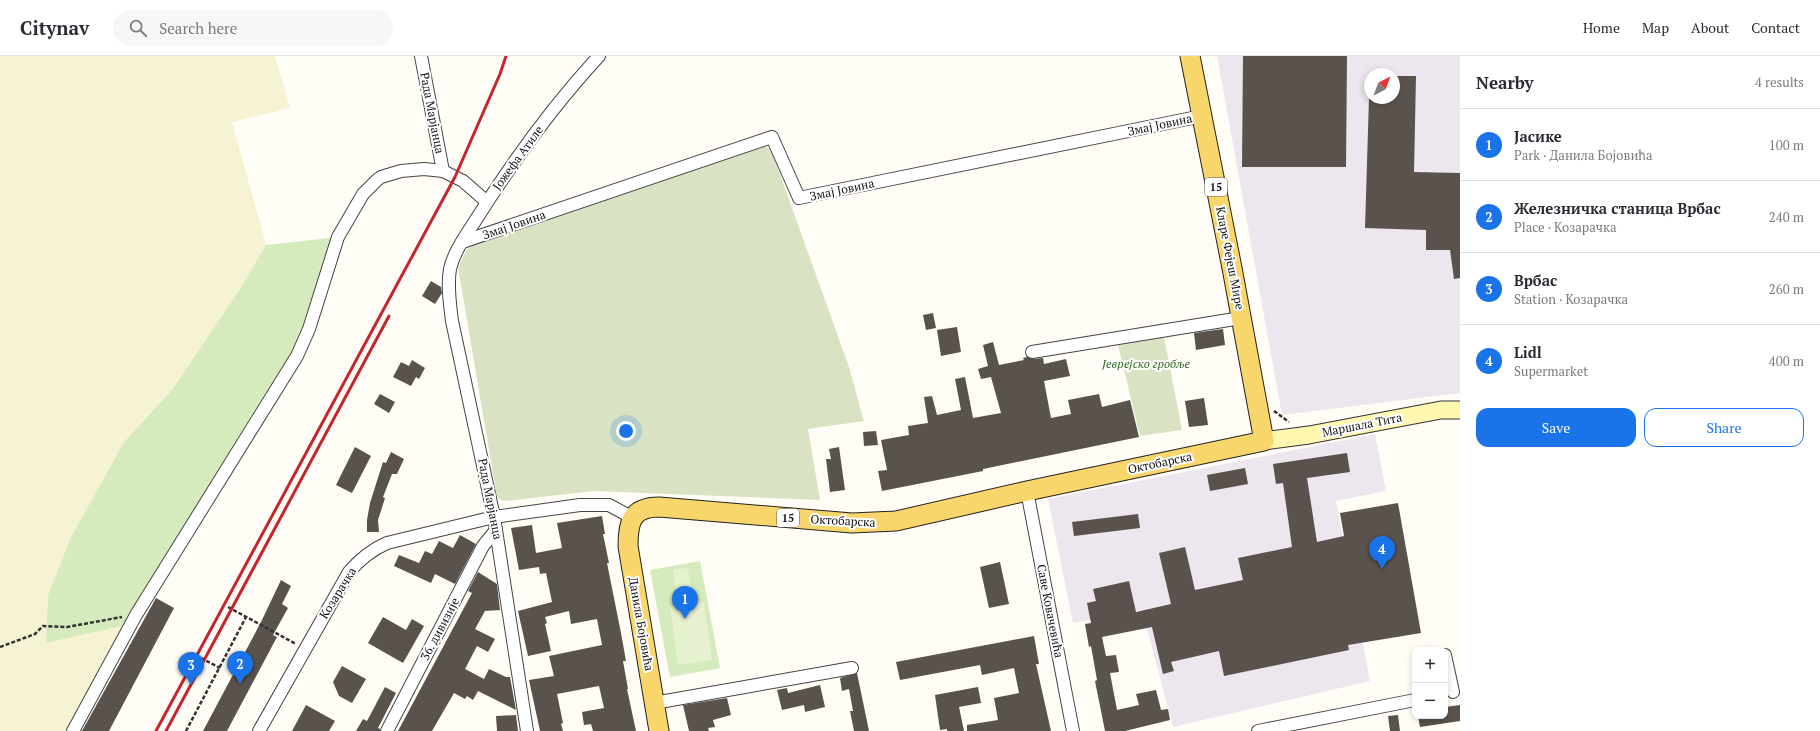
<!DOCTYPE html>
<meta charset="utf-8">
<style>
:root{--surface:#fff;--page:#f7f7f7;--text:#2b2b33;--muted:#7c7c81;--line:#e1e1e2;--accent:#1a73e8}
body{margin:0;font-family:"PT Serif",serif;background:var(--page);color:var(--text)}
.controls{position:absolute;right:12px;bottom:12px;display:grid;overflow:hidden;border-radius:8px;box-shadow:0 2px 6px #0003}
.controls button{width:36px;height:36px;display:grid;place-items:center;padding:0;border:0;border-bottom:1px solid var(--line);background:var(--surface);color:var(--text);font:20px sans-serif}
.compass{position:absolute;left:1364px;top:12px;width:36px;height:36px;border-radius:50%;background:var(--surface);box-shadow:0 2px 6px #0003;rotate:41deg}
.you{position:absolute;left:626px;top:375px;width:14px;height:14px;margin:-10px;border:3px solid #fff;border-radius:50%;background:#1a73e8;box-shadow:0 0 0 6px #1a73e833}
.badge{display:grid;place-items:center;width:26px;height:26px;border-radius:50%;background:var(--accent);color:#fff;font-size:13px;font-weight:700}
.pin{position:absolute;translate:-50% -33px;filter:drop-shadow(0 1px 2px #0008)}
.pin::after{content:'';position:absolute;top:21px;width:14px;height:12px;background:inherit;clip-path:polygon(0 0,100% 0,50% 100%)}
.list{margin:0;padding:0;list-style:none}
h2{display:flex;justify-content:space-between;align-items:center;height:52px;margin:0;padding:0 16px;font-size:17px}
h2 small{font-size:13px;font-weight:400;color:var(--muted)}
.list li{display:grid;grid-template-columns:26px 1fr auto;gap:12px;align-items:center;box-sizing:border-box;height:72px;padding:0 16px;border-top:1px solid var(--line)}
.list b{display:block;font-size:15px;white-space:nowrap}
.list p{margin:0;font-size:13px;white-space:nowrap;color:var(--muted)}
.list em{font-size:13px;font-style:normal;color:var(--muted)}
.actions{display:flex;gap:8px;padding:12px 16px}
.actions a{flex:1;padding:9px 0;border:1px solid var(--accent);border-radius:12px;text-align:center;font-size:14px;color:var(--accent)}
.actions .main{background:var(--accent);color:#fff}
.icon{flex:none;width:22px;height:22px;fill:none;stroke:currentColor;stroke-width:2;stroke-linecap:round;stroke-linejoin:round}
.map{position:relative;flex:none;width:1460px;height:675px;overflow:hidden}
header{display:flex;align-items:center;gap:24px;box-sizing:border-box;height:56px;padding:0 20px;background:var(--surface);border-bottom:1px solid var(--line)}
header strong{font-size:19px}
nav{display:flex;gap:22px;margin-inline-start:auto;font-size:14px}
.search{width:280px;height:36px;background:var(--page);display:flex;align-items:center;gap:10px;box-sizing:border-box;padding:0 14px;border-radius:22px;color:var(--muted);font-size:15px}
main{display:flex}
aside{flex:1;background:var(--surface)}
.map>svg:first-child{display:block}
.industrial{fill:#eee6ef;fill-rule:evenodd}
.farmland{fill:#f6f3d4}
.green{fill:#d5ebbd}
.cemetery{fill:#d9e3c4}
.pitch{fill:#e6f2cf}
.building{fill:#5a524d}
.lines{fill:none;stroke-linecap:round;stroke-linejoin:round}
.street-casing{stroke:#444;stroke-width:14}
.secondary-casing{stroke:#333;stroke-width:19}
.primary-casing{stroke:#222;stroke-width:21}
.path{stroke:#333;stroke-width:2.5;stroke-dasharray:4 2;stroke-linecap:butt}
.street{stroke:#fff;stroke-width:12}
.secondary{stroke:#fff6b0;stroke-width:17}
.primary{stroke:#f9d66b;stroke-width:19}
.rail{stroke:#c4262e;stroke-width:3}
.labels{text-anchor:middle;stroke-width:4;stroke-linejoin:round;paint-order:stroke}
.shield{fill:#fff;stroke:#585858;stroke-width:1}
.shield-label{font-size:11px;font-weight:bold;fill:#111}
.street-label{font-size:12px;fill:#111;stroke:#fff}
.park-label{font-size:12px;font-style:italic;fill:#2f6b1f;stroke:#fff}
</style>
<header>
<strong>Citynav</strong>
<div class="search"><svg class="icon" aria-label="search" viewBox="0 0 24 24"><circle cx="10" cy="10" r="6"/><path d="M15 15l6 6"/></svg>Search here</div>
<nav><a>Home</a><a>Map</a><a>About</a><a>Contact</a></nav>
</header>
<main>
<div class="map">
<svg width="1460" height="675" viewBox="0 0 1460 675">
<rect width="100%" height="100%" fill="#fffdf5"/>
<!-- industrial -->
<g class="industrial">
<path d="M1217 0H1460V337L1282 359ZM1370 18H1394V42H1370Z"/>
<polygon points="1375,378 1386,435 1336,445 1370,625 1173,671 1142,554 1073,567 1048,443"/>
</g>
<!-- farmland -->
<polygon class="farmland" points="0,0 275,0 290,52 232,66 266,189 240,233 172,334 124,386 71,481 48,539 46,587 131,568 73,675 0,675"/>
<!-- green -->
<g class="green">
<polygon points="338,181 309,273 131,568 46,587 48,539 71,481 124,386 172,334 240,233 266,189"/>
<polygon points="700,505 720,612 670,621 650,514"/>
</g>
<!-- cemetery -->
<g class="cemetery">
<polygon points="762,89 771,93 849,311 864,365 808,373 820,444 594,435 506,445 500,444 497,441 458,211 470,188"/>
<polygon points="1164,281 1182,374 1140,380 1118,289"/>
</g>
<!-- pitch -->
<g class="pitch">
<polygon points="688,512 693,543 678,545 673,514"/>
<polygon points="704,546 712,604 678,609 670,551"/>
</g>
<!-- building -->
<g class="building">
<polygon points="1243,0 1347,0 1346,111 1242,111"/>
<polygon points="1394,20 1416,20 1414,116 1460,117 1460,222 1454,223 1450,194 1426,194 1426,174 1365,172 1369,42 1394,42"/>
<polygon points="431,225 441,231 442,237 435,248 422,240"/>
<polygon points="933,257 936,272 926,274 923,259"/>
<polygon points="957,271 961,296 941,300 937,274"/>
<polygon points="1223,273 1225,289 1196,294 1194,277"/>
<polygon points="993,286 999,309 1024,304 1023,302 1027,301 1033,303 1043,302 1044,308 1066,303 1070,320 1044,325 1051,362 1071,358 1068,344 1099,338 1102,351 1130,344 1139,381 983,413 983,415 882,435 878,415 887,414 881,384 909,379 908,370 928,367 924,341 932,340 937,359 961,354 955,323 965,321 973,362 1001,357 991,321 981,323 978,313 988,310 983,289"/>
<polygon points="412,304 425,312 419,323 416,321 411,330 393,321 401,306 409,310"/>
<polygon points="380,338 395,346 389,357 374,348"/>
<polygon points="1204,342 1208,369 1189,371 1185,345"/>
<polygon points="876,375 878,389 864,390 863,376"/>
<polygon points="355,391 371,400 352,437 336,429"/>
<polygon points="839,391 845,434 830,436 826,403 831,403 829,393"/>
<polygon points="391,396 404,403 397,418 392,418 383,441 385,442 378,464 379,476 367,476 367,464 370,447 383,406 386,407"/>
<polygon points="1347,397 1350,416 1307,422 1317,486 1344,480 1340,457 1398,447 1421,577 1348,589 1349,594 1224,620 1219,595 1171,606 1174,615 1163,618 1152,571 1102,581 1106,600 1116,599 1119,616 1110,617 1117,654 1139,649 1136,638 1156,634 1161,654 1168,653 1170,664 1125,675 1105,675 1095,625 1097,624 1091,590 1089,591 1085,568 1091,567 1087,547 1096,545 1093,533 1129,525 1136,556 1171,548 1159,497 1185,491 1195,534 1243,524 1238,502 1292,491 1283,427 1276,428 1273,408"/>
<polygon points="1245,412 1248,428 1210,435 1207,419"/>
<polygon points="1138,458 1140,472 1074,480 1072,466"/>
<polygon points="602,460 605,478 603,478 609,507 607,507 621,577 626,605 623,605 628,633 627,633 636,675 593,675 591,668 584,669 582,656 604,652 599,630 557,638 563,667 561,668 563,675 540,675 529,624 554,620 549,600 602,589 597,563 571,568 569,555 545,561 547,567 545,568 551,595 528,600 518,555 552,546 546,517 540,518 539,511 519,514 511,472 532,469 536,497 562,492 557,467"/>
<polygon points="460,479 476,488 455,528 435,518 431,527 394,510 399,499 419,507 425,495 432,498 439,485 453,492"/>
<polygon points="1000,506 1009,548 989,552 980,511"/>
<polygon points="478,516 497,528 500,554 485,555 475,573 495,583 488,596 477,590 465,613 484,623 489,613 506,621 510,621 516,654 478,635 473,644 467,640 465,643 454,637 432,675 398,675 472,537 468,535"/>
<polygon points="281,524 291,530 282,548 288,552 273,579 277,581 227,675 203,675 261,566"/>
<polygon points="156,542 174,552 109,675 82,675"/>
<polygon points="383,561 406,574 412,563 424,570 403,607 368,587"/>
<polygon points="1034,580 1039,608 1036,608 1051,675 967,675 967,669 998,664 994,642 1019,637 1014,612 982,619 980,609 900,624 896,606"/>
<polygon points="342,610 366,623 352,647 339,640 333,626"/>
<polygon points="857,617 869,675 854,675 850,655 853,655 849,633 842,635 840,622"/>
<polygon points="820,629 825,651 805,656 804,649 782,654 777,634 787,632 788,637"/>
<polygon points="385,631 396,637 378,672 380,673 380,675 356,675 363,663 367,665"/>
<polygon points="978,631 981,647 959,651 964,675 947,675 947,673 940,674 935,639"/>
<polygon points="727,642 731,659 713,664 715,671 708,672 709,675 689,675 683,649"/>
<polygon points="306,649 335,665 329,675 292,675"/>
<polygon points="1460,649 1460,665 1420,671 1418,660 1445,660 1445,651"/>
<polygon points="516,659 518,675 497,675 496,660"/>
<polygon points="1398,659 1400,675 1390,675 1388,660"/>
</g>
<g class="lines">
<defs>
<g id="street">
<polyline points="421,0 443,115"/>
<polyline points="462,186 772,81 799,142 1202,60"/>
<polyline points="1032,296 1241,262"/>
<polyline points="1027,435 1073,675"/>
<polyline points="1445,599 1453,636"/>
<polyline points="654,647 852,612"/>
<polyline points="73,675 136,559 297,300 309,273 338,181 363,138 377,124 381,121 401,115 424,113 443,115 463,125 487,146"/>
<path d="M259 675 349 516C360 503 371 494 387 487L494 461 580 449H609L633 462"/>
<polyline points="387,675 483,490 496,474"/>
<path d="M527 675 494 461 452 265C450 248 447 230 450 213 454 195 467 178 477 162 513 105 553 50 599 0"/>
<polyline points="1258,675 1415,644"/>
</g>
<polyline id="secondary" points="1264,385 1309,379 1441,354 1460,354"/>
<path id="primary" d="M659 675 628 490C628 467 631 451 659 451L852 467 896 465 1027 435 1264 385 1232 212 1190 0"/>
</defs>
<!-- street casing -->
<use href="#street" class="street-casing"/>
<!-- secondary casing -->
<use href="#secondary" class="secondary-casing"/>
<!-- primary casing -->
<use href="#primary" class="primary-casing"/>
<!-- path -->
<g class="path">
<polyline points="1274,355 1289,366"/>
<polyline points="228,551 296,588"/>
<polyline points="0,591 35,578 43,570 67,571 122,561"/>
<polyline points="201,602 220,612"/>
<polyline points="186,675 246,561"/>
</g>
<!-- street -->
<use href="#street" class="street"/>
<!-- secondary -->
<use href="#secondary" class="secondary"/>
<!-- primary -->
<use href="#primary" class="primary"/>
<!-- rail -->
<g class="rail">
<polyline points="156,675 455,121 500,18 506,0"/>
<polyline points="166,675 389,260"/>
</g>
</g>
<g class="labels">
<!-- shield labels -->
<g class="shield">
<rect x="1205" y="122" width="22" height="18" rx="3"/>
<rect x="777" y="453" width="22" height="18" rx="3"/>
</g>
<g class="shield-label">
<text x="1216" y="135">15</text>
<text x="788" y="466">15</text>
</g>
<!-- street labels -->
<g class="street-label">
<text transform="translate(432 57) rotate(79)" y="4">Рада Марјанца</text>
<text transform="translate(1160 69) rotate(-12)" y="4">Змај Јовина</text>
<text transform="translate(518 102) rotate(-54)" y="4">Јожефа Атиле</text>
<text transform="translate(842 134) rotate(-12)" y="4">Змај Јовина</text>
<text transform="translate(514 169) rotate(-19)" y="4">Змај Јовина</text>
<text transform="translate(1230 202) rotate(79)" y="4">Кларе Фејеш Мире</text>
<text transform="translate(1362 369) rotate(-11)" y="4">Маршала Тита</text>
<text transform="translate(1160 407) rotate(-12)" y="4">Октобарска</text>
<text transform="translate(490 443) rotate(79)" y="4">Рада Марјанца</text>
<text transform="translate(843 465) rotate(3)" y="4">Октобарска</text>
<text transform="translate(338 537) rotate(-58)" y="4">Козарачка</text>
<text transform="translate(1050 555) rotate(79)" y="4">Саве Ковачевића</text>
<text transform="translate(641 568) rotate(80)" y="4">Данила Бојовића</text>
<text transform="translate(440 573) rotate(-62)" y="4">36. дивизије</text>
</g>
<!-- park labels -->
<g class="park-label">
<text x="1146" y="312">Јеврејско гробље</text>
</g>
</g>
</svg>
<div class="controls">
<button>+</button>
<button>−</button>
</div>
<svg class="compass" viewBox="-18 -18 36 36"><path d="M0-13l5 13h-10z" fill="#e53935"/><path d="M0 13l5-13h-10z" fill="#7c7c81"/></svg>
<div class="you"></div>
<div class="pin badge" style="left:685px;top:563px">1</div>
<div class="pin badge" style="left:240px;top:628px">2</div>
<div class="pin badge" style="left:191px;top:629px">3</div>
<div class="pin badge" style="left:1382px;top:513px">4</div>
</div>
<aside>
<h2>Nearby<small>4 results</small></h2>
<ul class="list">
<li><span class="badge">1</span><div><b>Јасике</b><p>Park · Данила Бојовића</p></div><em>100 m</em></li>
<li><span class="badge">2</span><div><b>Железничка станица Врбас</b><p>Place · Козарачка</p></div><em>240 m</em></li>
<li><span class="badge">3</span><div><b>Врбас</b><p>Station · Козарачка</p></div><em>260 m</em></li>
<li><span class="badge">4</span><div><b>Lidl</b><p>Supermarket</p></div><em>400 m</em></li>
</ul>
<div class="actions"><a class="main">Save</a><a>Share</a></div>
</aside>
</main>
